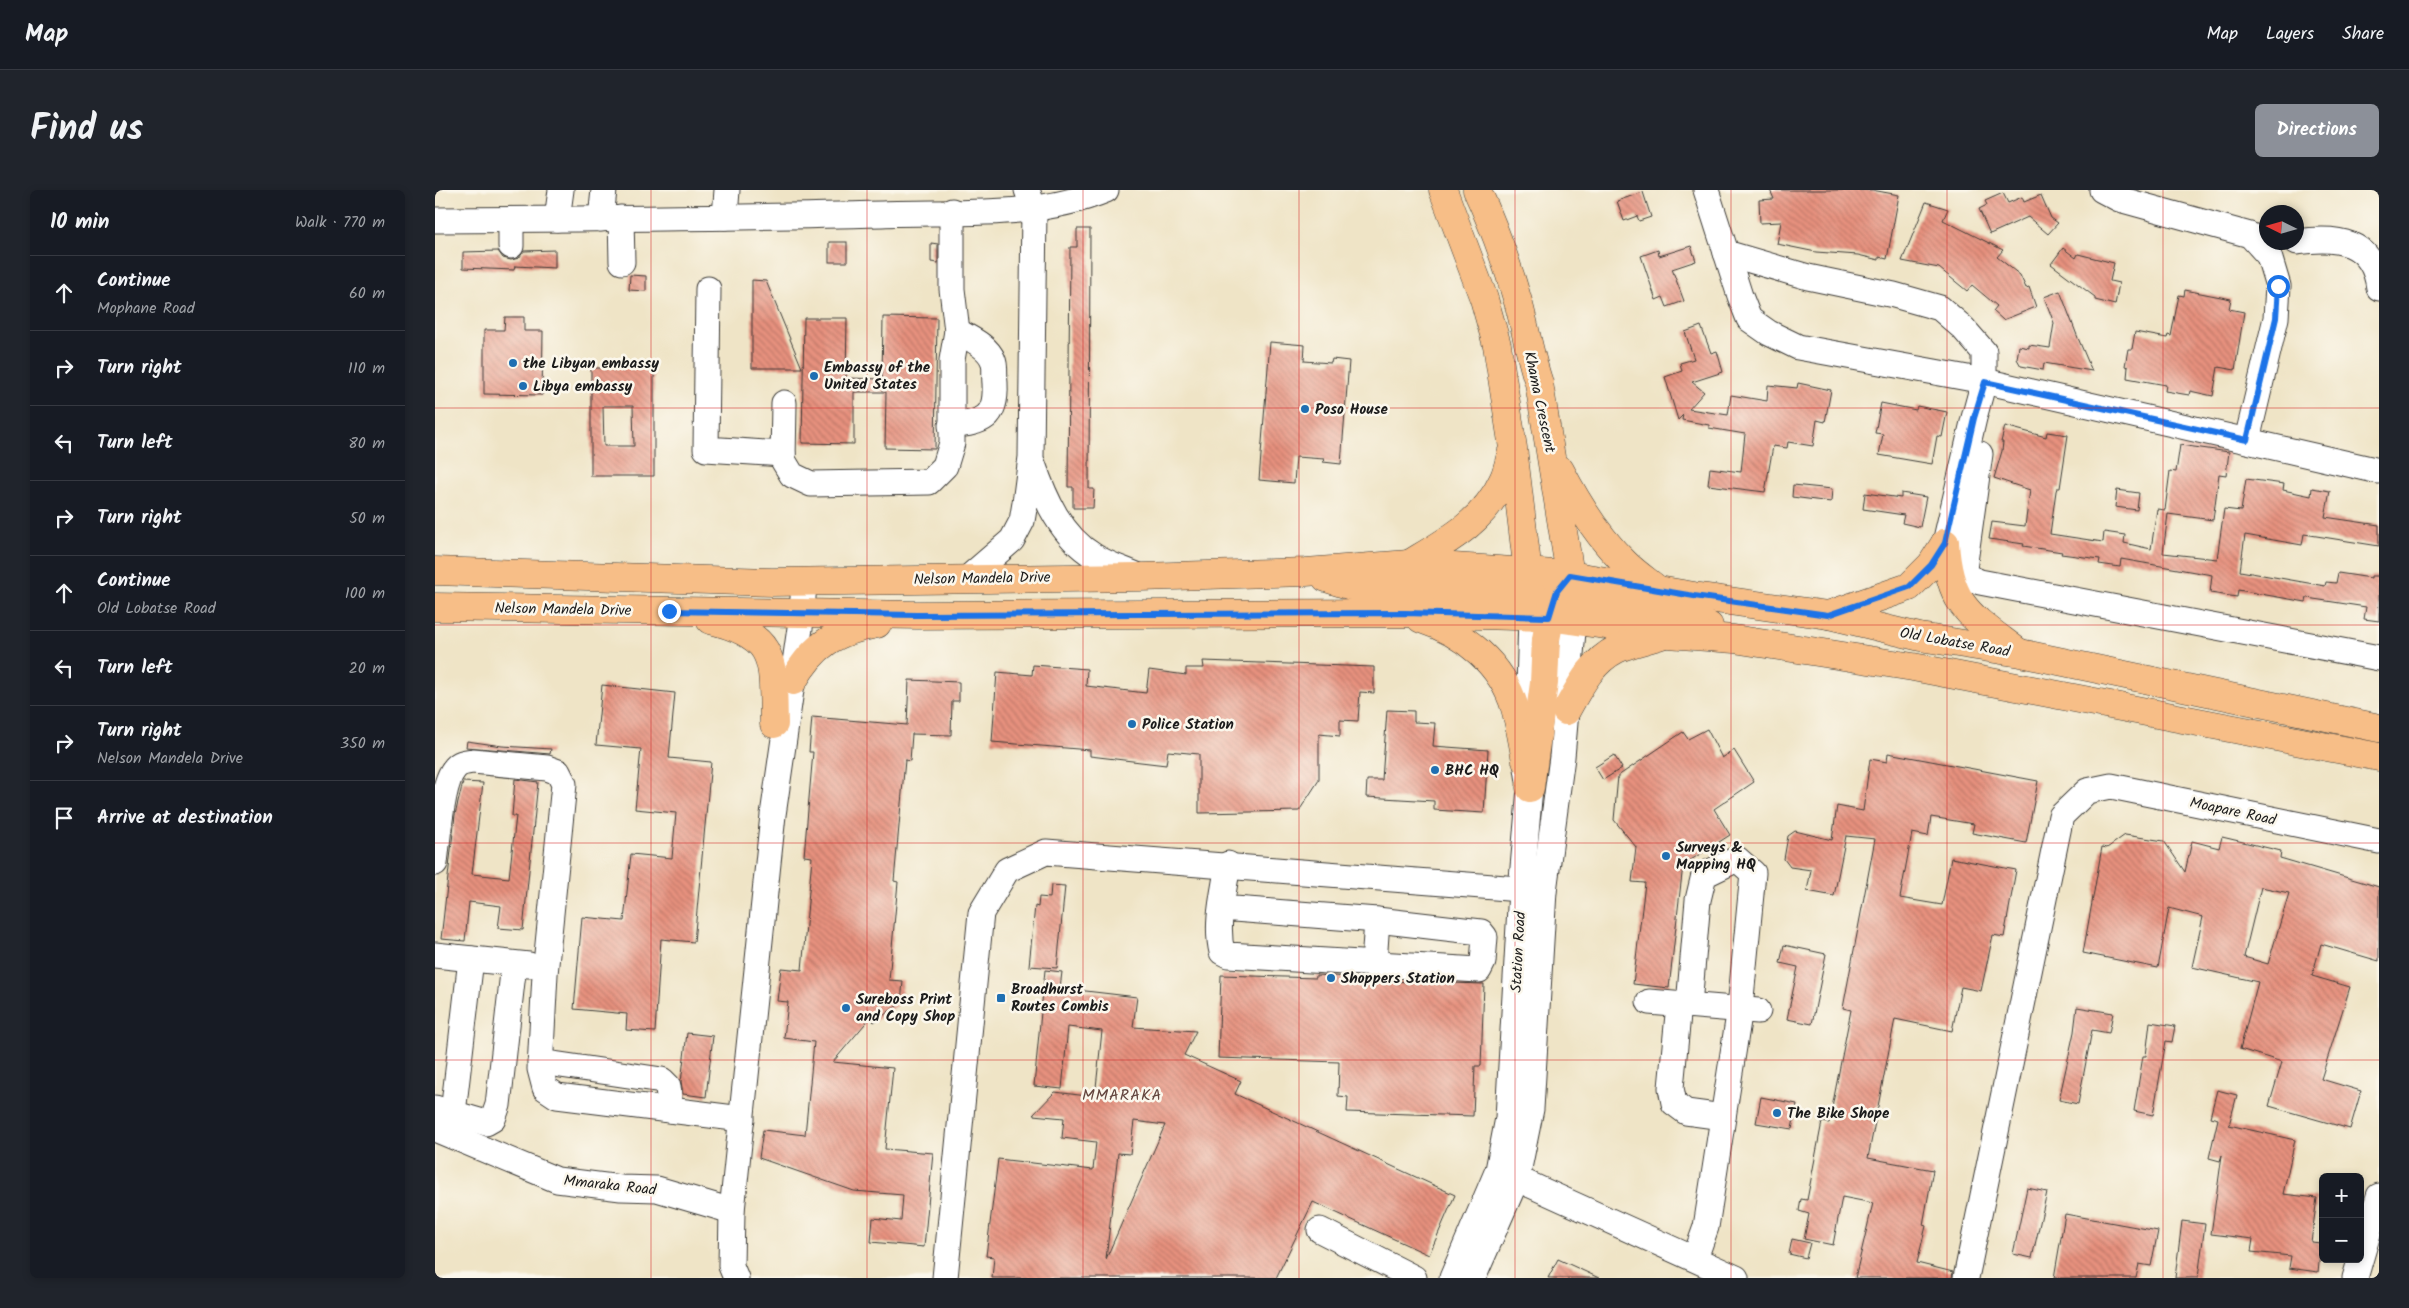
<!DOCTYPE html>
<meta charset="utf-8">
<style>
:root{--surface:#171b24;--page:#20242c;--text:#f1f3f6;--muted:#9ea1a6;--line:#363941;--accent:#8c9099}
body{margin:0;font-family:Kalam,sans-serif;background:var(--page);color:var(--text)}
.controls{position:absolute;right:15px;bottom:15px;display:grid;overflow:hidden;border-radius:8px;box-shadow:0 2px 8px #0003}
.controls button{width:45px;height:45px;display:grid;place-items:center;padding:0;border:0;border-bottom:1px solid var(--line);background:var(--surface);color:var(--text);font:25px sans-serif}
.compass{position:absolute;left:1824px;top:15px;width:45px;height:45px;border-radius:50%;background:var(--surface);box-shadow:0 2px 8px #0003;rotate:275deg}
.stop{position:absolute;width:15px;height:15px;margin:-11px;border:4px solid #1a73e8;border-radius:50%;background:#fff}
.stop.end{background:#1a73e8;border-color:#fff;box-shadow:0 1px 5px #0008}
.list{margin:0;padding:0;list-style:none}
h2{display:flex;justify-content:space-between;align-items:center;height:65px;margin:0;padding:0 20px;font-size:21px}
h2 small{font-size:16px;font-weight:400;color:var(--muted)}
.list li{display:grid;grid-template-columns:32px 1fr auto;gap:15px;align-items:center;box-sizing:border-box;height:75px;padding:0 20px;border-top:1px solid var(--line)}
.list b{display:block;font-size:19px;white-space:nowrap}
.list p{margin:0;font-size:16px;white-space:nowrap;color:var(--muted)}
.list em{font-size:16px;font-style:normal;color:var(--muted)}
.icon{flex:none;width:28px;height:28px;fill:none;stroke:currentColor;stroke-width:2;stroke-linecap:round;stroke-linejoin:round}
.map{position:relative;flex:none;width:1944px;height:1088px;overflow:hidden;border-radius:8px}
header{display:flex;align-items:center;gap:30px;box-sizing:border-box;height:70px;padding:0 25px;background:var(--surface);border-bottom:1px solid var(--line)}
header strong{font-size:24px}
nav{display:flex;gap:28px;margin-inline-start:auto;font-size:18px}
.intro{display:flex;align-items:center;justify-content:space-between;box-sizing:border-box;height:120px;padding:0 30px}
h1{margin:0;font-size:35px}
.button{padding:12px 22px;border-radius:8px;background:var(--accent);color:#fff;font-size:18px;font-weight:700}
main{display:flex;gap:30px;padding:0 30px}
aside{flex:1;background:var(--surface);border-radius:8px;box-shadow:0 2px 8px #0003}
.map>svg:first-child{display:block}
.building{fill:url(#building-back-hatch);fill-rule:evenodd}
.lines{fill:none;stroke-linecap:round;stroke-linejoin:round}
.minor-casing{stroke:#3c3a36;stroke-width:27}
.major-casing{stroke:#3c3a36;stroke-width:29}
.minor{stroke:#fff;stroke-width:25}
.major{stroke:#f7be87;stroke-width:28}
.route{stroke:#1a73e8;stroke-width:6}
.grid{fill:none;stroke:#d62828;stroke-width:1;stroke-opacity:0.55}
.poi-dot{fill:#1f6fb2;stroke:#fbf7ec;stroke-width:2}
.labels{text-anchor:middle;stroke-width:5;stroke-linejoin:round;paint-order:stroke}
.poi-label{font-size:15px;font-weight:bold;fill:#1c1c1c;stroke:#fbf7ec;text-anchor:start}
.street-label{font-size:15px;fill:#1c1c1c;stroke:#fbf7ec}
.neighbourhood-label{font-size:16px;letter-spacing:1px;fill:#63453e;stroke:#fbf7ec}
</style>
<header>
<strong>Map</strong>
<nav><a>Map</a><a>Layers</a><a>Share</a></nav>
</header>
<div class="intro"><h1>Find us</h1><a class="button">Directions</a></div>
<main>
<aside>
<h2>10 min<small>Walk · 770 m</small></h2>
<ul class="list">
<li><svg class="icon" aria-label="ahead" viewBox="0 0 24 24"><path d="M12 20V5M6 11l6-6 6 6"/></svg><div><b>Continue</b><p>Mophane Road</p></div><em>60 m</em></li>
<li><svg class="icon" aria-label="right" viewBox="0 0 24 24"><path d="M7 20v-9h11M14 6l5 5-5 5"/></svg><div><b>Turn right</b></div><em>110 m</em></li>
<li><svg class="icon" aria-label="left" viewBox="0 0 24 24"><path d="M17 20v-9H6M10 6l-5 5 5 5"/></svg><div><b>Turn left</b></div><em>80 m</em></li>
<li><svg class="icon" aria-label="right" viewBox="0 0 24 24"><path d="M7 20v-9h11M14 6l5 5-5 5"/></svg><div><b>Turn right</b></div><em>50 m</em></li>
<li><svg class="icon" aria-label="ahead" viewBox="0 0 24 24"><path d="M12 20V5M6 11l6-6 6 6"/></svg><div><b>Continue</b><p>Old Lobatse Road</p></div><em>100 m</em></li>
<li><svg class="icon" aria-label="left" viewBox="0 0 24 24"><path d="M17 20v-9H6M10 6l-5 5 5 5"/></svg><div><b>Turn left</b></div><em>20 m</em></li>
<li><svg class="icon" aria-label="right" viewBox="0 0 24 24"><path d="M7 20v-9h11M14 6l5 5-5 5"/></svg><div><b>Turn right</b><p>Nelson Mandela Drive</p></div><em>350 m</em></li>
<li><svg class="icon" aria-label="arrive" viewBox="0 0 24 24"><path d="M6 21V4h12l-3 4 3 4H6"/></svg><div><b>Arrive at destination</b></div></li>
</ul>
</aside>
<div class="map">
<svg width="1944" height="1088" viewBox="0 0 1944 1088">
<defs>
<pattern id="building-back-hatch" width="6" height="6" patternUnits="userSpaceOnUse" patternTransform="scale(1.25)"><rect width="6" height="6" fill="#e7917e"/><path d="M-1 5l2 2M0 0l6 6M5-1l2 2" fill="none" stroke="#ba7666"/></pattern>
</defs>
<rect width="100%" height="100%" fill="#fbf7ec"/>
<filter id="ink" filterUnits="userSpaceOnUse"><feTurbulence type="fractalNoise" baseFrequency=".02" numOctaves="2"/><feDisplacementMap in="SourceGraphic" scale="10" xChannelSelector="R" yChannelSelector="G"/><feConvolveMatrix kernelMatrix="1 2 1 2 8 2 1 2 1" color-interpolation-filters="sRGB"/></filter>
<filter id="wash" filterUnits="userSpaceOnUse"><feTurbulence type="fractalNoise" baseFrequency=".0096" numOctaves="4" result="noise"/><feDisplacementMap in="SourceGraphic" scale="20" xChannelSelector="R" yChannelSelector="G"/><feGaussianBlur stdDeviation="1.12" result="paint"/><feColorMatrix in="noise" values="0 0 0 0 0 0 0 0 0 0 0 0 0 0 0 0 0 1.4 0 .05"/><feComposite in="paint" operator="in"/></filter>
<g filter="url(#wash)">
<rect width="100%" height="100%" fill="#efe4c6"/>
<g id="blocks">
<!-- building -->
<g class="building">
<polygon points="1335,0 1437,0 1464,5 1452,69 1444,67 1444,70 1423,65 1381,62 1342,54 1346,32 1325,33 1324,10 1339,9"/>
<polygon points="1208,2 1216,27 1204,31 1202,26 1189,31 1182,11"/>
<polygon points="1568,3 1573,13 1587,7 1589,12 1606,5 1616,28 1623,33 1613,44 1593,27 1555,44 1544,19 1552,15 1550,11"/>
<polygon points="1491,12 1513,19 1508,30 1568,60 1562,67 1585,85 1591,98 1594,97 1601,117 1568,130 1558,121 1562,116 1537,95 1532,101 1504,78 1467,71"/>
<polygon points="642,39 655,39 654,299 659,299 658,318 638,318 638,297 633,297 635,57 642,57"/>
<rect x="394" y="52" width="18" height="20"/>
<polygon points="496,53 503,54 503,73 496,72"/>
<polygon points="1256,56 1261,71 1237,79 1249,111 1232,117 1228,107 1221,110 1206,66 1223,60 1224,66"/>
<polygon points="1628,58 1641,68 1643,64 1679,73 1675,91 1684,93 1680,115 1660,110 1660,107 1616,74"/>
<polygon points="120,60 120,78 80,76 79,80 28,78 28,62 63,61 68,68 76,70 84,68 89,61"/>
<polygon points="195,85 211,86 211,101 194,100"/>
<polygon points="317,90 331,91 367,178 317,178"/>
<polygon points="1750,100 1796,109 1794,119 1809,122 1800,180 1783,177 1778,206 1755,201 1754,205 1730,201 1731,195 1692,188 1693,177 1690,176 1693,159 1697,159 1700,142 1732,148 1733,145 1736,146 1744,105 1749,106"/>
<polygon points="1625,101 1643,148 1657,181 1609,173 1608,180 1586,176 1582,169 1584,156 1594,158 1594,155 1615,158 1619,133 1609,107"/>
<polygon points="70,127 89,127 89,141 108,141 107,205 49,204 49,140 69,140"/>
<polygon points="448,127 502,128 500,259 450,258 451,202 419,202 419,254 367,253 369,128 412,128 411,188 447,189"/>
<polygon points="1266,136 1276,163 1282,161 1288,182 1257,192 1269,202 1254,219 1293,225 1296,205 1332,211 1333,195 1362,198 1363,193 1396,200 1390,232 1382,230 1378,256 1353,252 1352,258 1338,256 1330,302 1273,295 1275,278 1306,282 1310,244 1274,238 1274,235 1247,230 1248,225 1243,230 1230,187 1247,181 1245,173 1259,169 1250,142"/>
<polygon points="835,152 870,155 869,171 896,173 897,169 914,171 906,274 888,272 889,269 861,267 859,293 824,290"/>
<path d="M156 178H219V286H156ZM168 216H198L199 256H169Z"/>
<polygon points="1446,213 1481,220 1482,216 1512,222 1507,247 1502,246 1497,274 1444,265 1448,244 1440,243"/>
<polygon points="1570,236 1611,247 1612,242 1633,245 1625,298 1622,298 1621,301 1615,344 1668,352 1669,342 1690,345 1689,353 1716,359 1722,319 1730,320 1735,281 1741,282 1745,255 1794,262 1791,285 1784,284 1778,330 1733,324 1728,363 1782,369 1789,319 1806,321 1811,289 1849,294 1848,300 1876,306 1877,298 1895,301 1890,327 1944,335 1944,356 1869,344 1867,355 1810,345 1805,381 1890,396 1891,392 1901,393 1903,383 1936,388 1936,386 1944,386 1944,431 1929,429 1931,417 1872,408 1871,412 1803,400 1802,407 1775,403 1777,385 1686,369 1685,377 1664,374 1665,369 1626,364 1627,362 1588,356 1589,354 1554,349 1557,332 1590,336 1595,300 1559,288 1567,261 1568,252 1566,252"/>
<polygon points="1358,295 1397,299 1396,312 1357,307"/>
<polygon points="1682,300 1704,303 1702,320 1680,317"/>
<polygon points="1430,303 1466,308 1466,303 1491,307 1485,337 1467,333 1469,325 1428,319"/>
<polygon points="768,471 939,477 939,503 925,502 923,531 905,530 905,546 884,544 884,590 864,621 764,623 764,564 733,561 731,575 655,566 655,560 557,552 562,482 597,485 598,475 652,479 651,496 711,503 714,480 751,485 751,478 769,478"/>
<polygon points="474,490 524,492 524,511 517,511 516,545 477,544 475,571 470,570 459,691 463,692 454,790 468,791 466,813 439,832 435,828 398,872 458,878 450,959 498,963 489,1057 436,1052 438,1028 466,1031 468,1005 419,1001 324,968 328,940 370,945 379,852 349,848 353,812 342,811 346,778 367,780 377,667 369,666 378,562 374,562 377,527 472,535"/>
<polygon points="167,495 240,503 234,568 276,572 259,752 226,749 220,842 191,840 192,824 139,819 147,727 189,731 196,664 237,668 241,623 200,619 206,559 161,555"/>
<polygon points="952,520 979,521 979,532 1000,533 998,556 1053,560 1049,623 999,620 999,611 931,607 932,590 947,590"/>
<polygon points="1272,539 1287,568 1299,560 1319,592 1279,619 1295,645 1248,675 1234,798 1198,794 1210,693 1197,692 1201,657 1179,630 1183,586 1248,542 1253,549"/>
<polygon points="32,551 67,556 116,559 115,564 31,557"/>
<polygon points="1453,563 1603,591 1591,653 1537,643 1539,634 1496,627 1493,646 1477,643 1465,708 1507,715 1516,668 1581,680 1569,747 1558,745 1546,801 1526,797 1517,841 1460,829 1433,968 1498,980 1488,1035 1491,1036 1482,1073 1518,1082 1517,1088 1420,1088 1438,1013 1407,1007 1398,1055 1369,1049 1374,1024 1364,1021 1366,1009 1372,1010 1387,932 1394,933 1416,820 1408,818 1440,649 1411,646 1399,706 1372,701 1376,680 1355,677 1349,669 1353,646 1360,641 1397,650 1402,616 1428,621 1435,569 1452,572"/>
<polygon points="1179,565 1187,578 1168,590 1160,577"/>
<polygon points="80,589 103,592 88,740 63,738 66,716 34,712 30,751 6,749 20,625 28,592 48,593 37,684 74,688 81,626 77,626"/>
<path d="M1690 645 1729 651 1750 682 1757 651 1784 658 1787 647 1846 661 1845 668 1944 697V771L1886 754 1877 786 1915 797 1886 889 1926 901 1915 939 1834 916 1847 872 1805 859 1823 792 1757 777 1768 727 1734 718 1723 778 1648 763 1667 657 1672 658ZM1826 697 1854 703 1833 774 1809 767Z"/>
<polygon points="616,695 630,696 622,778 594,776 600,716 603,717 604,707 615,708"/>
<polygon points="1349,755 1391,764 1377,834 1352,829 1363,777 1345,773"/>
<path d="M610 780 627 782 625 798 702 807 698 837 761 841 749 865 806 891 800 904 1020 1005 994 1065 878 1012 841 1088H557L559 1067 551 1066 563 969 658 980 661 952 627 948 629 928 598 925 620 902 660 907 667 841 633 837 627 899 599 896ZM699 931 730 935 671 1069 683 963 695 964Z"/>
<polygon points="786,785 881,788 881,785 914,787 914,790 1049,794 1046,876 1040,876 1038,926 912,922 913,907 903,906 904,872 783,868"/>
<polygon points="1642,817 1678,823 1674,843 1657,840 1643,914 1624,910 1639,842"/>
<polygon points="1715,832 1740,836 1737,852 1731,851 1718,925 1699,921 1708,866 1711,866"/>
<polygon points="252,843 278,846 271,907 248,904 246,892"/>
<polygon points="1782,900 1802,905 1794,935 1860,950 1848,1004 1882,1008 1876,1052 1886,1053 1883,1082 1854,1078 1856,1066 1816,1062 1818,1049 1776,1044 1787,965 1785,971 1774,968 1783,929 1775,927"/>
<polygon points="1326,907 1362,914 1357,939 1321,933"/>
<polygon points="1592,998 1612,1002 1597,1068 1578,1064"/>
<polygon points="1630,1024 1723,1041 1716,1076 1704,1074 1701,1088 1619,1088"/>
<polygon points="1747,1031 1770,1034 1763,1088 1740,1088"/>
<polygon points="1357,1049 1375,1053 1371,1068 1354,1064"/>
<polygon points="1123,1069 1164,1088 1113,1088"/>
</g>
</g>
</g>
<g filter="url(#ink)">
<use href="#blocks" fill-opacity="0" stroke="#3c3a36" stroke-width="1"/>
<g class="lines">
<defs>
<g id="minor">
<polyline points="1271,0 1305,106 1314,129 1334,143 1363,157 1549,191 1944,281"/>
<polyline points="1667,0 1684,9 1815,45 1834,66 1843,96 1841,128 1812,250"/>
<polyline points="290,27 292,0"/>
<polyline points="186,28 187,72"/>
<polyline points="122,29 126,0"/>
<polyline points="166,29 169,0"/>
<path d="M0 30C149 29 298 28 447 24 521 21 601 29 671 0"/>
<path d="M1862 52C1902 46 1938 50 1944 98"/>
<polyline points="76,56 76,30"/>
<polyline points="1291,63 1373,87 1459,105 1505,118 1528,138 1549,162 1549,191 1539,228 1510,353"/>
<polyline points="273,99 271,259 348,264"/>
<polyline points="349,213 348,270 357,285 376,294 494,292 510,276 517,253 517,170 522,141 517,99 517,21"/>
<path d="M516 236C548 232 562 229 560 193 559 186 561 176 558 170 553 156 534 148 522 141"/>
<path d="M598 274C610 309 626 346 659 366 673 375 691 380 706 387"/>
<polyline points="1511,378 1545,392 1944,468"/>
<polyline points="1528,386 1545,264"/>
<polyline points="533,388 577,350 587,331 590,313 596,267 599,19 592,0"/>
<polyline points="1093,533 1096,426"/>
<path d="M0 673C3 650 6 593 20 578 25 572 31 572 38 571L112 578 123 582 129 594 110 784 105 879 110 898 122 906 307 929"/>
<path d="M786 718 942 730 1046 742 1050 747 1048 772 1044 780 793 765 787 762C780 734 789 702 793 674"/>
<polyline points="0,765 94,775"/>
<polyline points="939,774 942,730"/>
<polyline points="1214,812 1323,821"/>
<polyline points="1244,814 1236,898 1239,913 1251,922 1288,927"/>
<polyline points="1254,815 1263,710 1269,685 1302,669 1318,683 1305,818 1271,1037 1260,1068"/>
<polyline points="105,872 227,890 233,896 235,920"/>
<polyline points="0,918 51,933 58,929 63,915 79,774"/>
<polyline points="18,923 36,769"/>
<polyline points="0,939 122,990 186,998 222,999 297,1021"/>
<polyline points="1067,982 1301,1088"/>
<polyline points="885,1040 979,1088"/>
<polyline points="301,1088 296,1076 297,1021 338,625 367,424 369,391"/>
<polyline points="510,1088 546,723 572,680 611,662 1109,701"/>
<polyline points="1017,1088 1063,980 1073,928 1086,700 1095,598 1092,578"/>
<polyline points="1038,1088 1082,988 1096,919 1109,701 1127,567 1139,430"/>
<polyline points="1531,1088 1626,626 1652,601 1676,596 1944,651"/>
<polyline points="1920,1088 1944,1006"/>
</g>
<g id="major">
<polyline points="1008,0 1049,109 1062,155 1078,258 1093,383 1096,426"/>
<path d="M1042 0C1059 37 1073 76 1084 115 1091 141 1095 167 1104 193L1135 385 1139 430"/>
<path d="M1125 280C1142 313 1163 347 1190 373 1200 383 1212 391 1223 400"/>
<path d="M1510 353C1514 417 1536 426 1583 462"/>
<path d="M974 374C1012 351 1049 332 1068 290 1072 282 1074 272 1076 264"/>
<polyline points="0,381 337,392 706,387 871,382 974,374 1135,385 1259,406 1393,425 1485,447 1585,463 1944,538"/>
<polyline points="891,388 916,396 1095,405 1111,410"/>
<polyline points="1136,404 1261,430 1274,436"/>
<polyline points="0,417 482,425 970,423 1114,427 1233,444 1299,449 1478,477 1944,567"/>
<polyline points="1393,425 1474,397 1496,375 1510,353"/>
<path d="M986 429C1029 443 1067 474 1080 518 1085 536 1088 554 1091 571"/>
<path d="M275 430C345 447 337 472 339 534"/>
<path d="M358 491C380 453 400 442 442 434"/>
<path d="M1131 521C1144 498 1156 472 1182 459 1195 453 1212 450 1226 445"/>
<polyline points="1095,598 1109,493 1111,449 1119,409"/>
</g>
</defs>
<!-- minor casing -->
<use href="#minor" class="minor-casing"/>
<!-- major casing -->
<use href="#major" class="major-casing"/>
<!-- minor -->
<use href="#minor" class="minor"/>
<!-- major -->
<use href="#major" class="major"/>
</g>
</g>
<g class="lines" filter="url(#ink)">
<!-- route -->
<polyline class="route" points="234,421 482,425 970,423 1114,427 1122,401 1135,385 1259,406 1393,425 1474,397 1496,375 1510,353 1539,228 1550,192 1812,250 1841,128 1843,96"/>
</g>
<!-- grid -->
<path class="grid" d="M216 0V1088M432 0V1088M648 0V1088M864 0V1088M1080 0V1088M1296 0V1088M1512 0V1088M1728 0V1088M0 218H1944M0 435H1944M0 653H1944M0 870H1944"/>
<!-- markers -->
<g class="poi-dot">
<circle cx="78" cy="173" r="5"/>
<circle cx="379" cy="186" r="5"/>
<circle cx="88" cy="196" r="5"/>
<circle cx="870" cy="219" r="5"/>
<circle cx="697" cy="534" r="5"/>
<circle cx="1000" cy="580" r="5"/>
<circle cx="1231" cy="666" r="5"/>
<circle cx="896" cy="788" r="5"/>
<rect x="561" y="803" width="10" height="10" rx="2.5"/>
<circle cx="411" cy="818" r="5"/>
<circle cx="1342" cy="923" r="5"/>
</g>
<g class="labels">
<!-- poi labels -->
<g class="poi-label">
<text x="88" y="178">the Libyan embassy</text>
<text x="389" y="182">Embassy of the<tspan x="389" dy="17">United States</tspan></text>
<text x="98" y="201">Libya embassy</text>
<text x="880" y="224">Poso House</text>
<text x="707" y="539">Police Station</text>
<text x="1010" y="585">BHC HQ</text>
<text x="1241" y="662">Surveys &amp;<tspan x="1241" dy="17">Mapping HQ</tspan></text>
<text x="906" y="793">Shoppers Station</text>
<text x="576" y="804">Broadhurst<tspan x="576" dy="17">Routes Combis</tspan></text>
<text x="421" y="814">Sureboss Print<tspan x="421" dy="17">and Copy Shop</tspan></text>
<text x="1352" y="928">The Bike Shope</text>
</g>
<!-- street labels -->
<g class="street-label">
<text transform="translate(1105 212) rotate(78)" y="5">Khama Crescent</text>
<text transform="translate(547 388) rotate(-1)" y="5">Nelson Mandela Drive</text>
<text transform="translate(128 419) rotate(1)" y="5">Nelson Mandela Drive</text>
<text transform="translate(1520 452) rotate(10)" y="5">Old Lobatse Road</text>
<text transform="translate(1798 621) rotate(12)" y="5">Moapare Road</text>
<text transform="translate(1083 762) rotate(-87)" y="5">Station Road</text>
<text transform="translate(175 995) rotate(6)" y="5">Mmaraka Road</text>
</g>
<!-- neighbourhood labels -->
<g class="neighbourhood-label">
<text x="687" y="910">MMARAKA</text>
</g>
</g>
</svg>
<div class="controls">
<button>+</button>
<button>−</button>
</div>
<svg class="compass" viewBox="-18 -18 36 36"><path d="M0-13l5 13h-10z" fill="#e53935"/><path d="M0 13l5-13h-10z" fill="#9ea1a6"/></svg>
<div class="stop" style="left:1843px;top:96px"></div>
<div class="stop end" style="left:234px;top:421px"></div>
</div>
</main>
